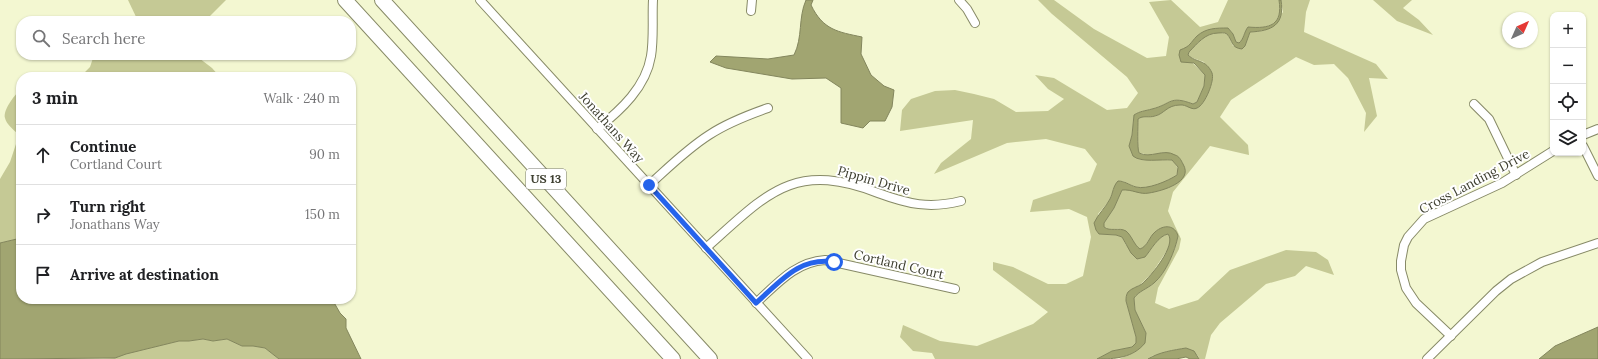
<!DOCTYPE html>
<meta charset="utf-8">
<style>
:root{--surface:#fff;--page:#f6f6f6;--text:#202124;--muted:#757577;--line:#e0e0e0}
body{margin:0;font-family:Lora,serif;background:var(--page);color:var(--text)}
.controls{position:absolute;right:12px;top:12px;display:grid;overflow:hidden;border-radius:8px;box-shadow:0 1px 3px #0004}
.controls button{width:36px;height:36px;display:grid;place-items:center;padding:0;border:0;border-bottom:1px solid var(--line);background:var(--surface);color:var(--text);font:20px sans-serif}
.compass{position:absolute;left:1502px;top:12px;width:36px;height:36px;border-radius:50%;background:var(--surface);box-shadow:0 1px 3px #0004;rotate:45deg}
.stop{position:absolute;width:12px;height:12px;margin:-9px;border:3px solid #2563eb;border-radius:50%;background:#fff}
.stop.end{background:#2563eb;border-color:#fff;box-shadow:0 1px 4px #0008}
.list{margin:0;padding:0;list-style:none}
h2{display:flex;justify-content:space-between;align-items:center;height:52px;margin:0;padding:0 16px;font-size:17px}
h2 small{font-size:13px;font-weight:400;color:var(--muted)}
.list li{display:grid;grid-template-columns:26px 1fr auto;gap:12px;align-items:center;box-sizing:border-box;height:60px;padding:0 16px;border-top:1px solid var(--line)}
.list b{display:block;font-size:15px;white-space:nowrap}
.list p{margin:0;font-size:13px;white-space:nowrap;color:var(--muted)}
.list em{font-size:13px;font-style:normal;color:var(--muted)}
.icon{flex:none;width:22px;height:22px;fill:none;stroke:currentColor;stroke-width:2;stroke-linecap:round;stroke-linejoin:round}
.map{position:relative;flex:none;width:1598px;height:359px;overflow:hidden}
.search{position:absolute;background:var(--surface);box-shadow:0 1px 3px #0004;left:16px;top:16px;width:340px;height:44px;display:flex;align-items:center;gap:10px;box-sizing:border-box;padding:0 14px;border-radius:16px;color:var(--muted);font-size:15px}
.panel{position:absolute;background:var(--surface);box-shadow:0 1px 3px #0004;left:16px;top:72px;width:340px;height:232px;border-radius:16px}
.map>svg:first-child{display:block}
.green{fill:#c5c995}
.water{fill:#a1a571;stroke:#83865d}
.lines{fill:none;stroke-linecap:round;stroke-linejoin:round}
.minor-casing{stroke:#878a67;stroke-width:10}
.motorway-casing{stroke:#878a67;stroke-width:16}
.minor{stroke:#fff;stroke-width:8}
.motorway{stroke:#fff;stroke-width:14}
.route{stroke:#2563eb;stroke-width:5}
.labels{text-anchor:middle;stroke-width:4;stroke-linejoin:round;paint-order:stroke}
.shield{fill:#fff;stroke:#77786d;stroke-width:1}
.shield-label{font-size:12px;font-weight:bold;fill:#3d3e2f}
.street-label{font-size:13px;fill:#3d3e2f;stroke:#fff}
</style>
<div class="map">
<svg width="1598" height="359" viewBox="0 0 1598 359">
<rect width="100%" height="100%" fill="#f3f7d1"/>
<!-- green -->
<g class="green">
<polygon points="128,0 226,0 205,21 138,21"/>
<path d="M1038 0H1054L1094 29 1147 58 1166 56 1169 37 1149 2 1171 0 1200 27 1218 22 1228 0H1279C1283 25 1269 29 1248 27 1244 32 1244 39 1239 43L1236 42 1233 34 1228 28 1197 37 1190 46 1180 51 1205 75 1204 86 1197 102 1193 104C1169 95 1172 104 1152 109 1145 111 1140 111 1134 115L1132 135 1129 146 1140 160 1161 159 1172 160C1175 163 1178 167 1178 171 1178 181 1149 188 1141 188 1135 188 1128 183 1123 181L1115 185 1110 200 1098 214 1099 234 1116 235 1122 237 1126 245 1145 257C1151 249 1158 236 1168 234L1171 238V242L1168 249 1152 273 1141 284 1130 291 1126 301 1136 337V343L1132 347 1112 351 1097 359H935L932 353 913 351 900 337 903 325 940 341 977 346 1033 324 1048 312 993 270V262L1013 267 1048 284H1066L1083 276 1091 237 1087 217 1069 209 1030 212 1033 200 1090 181 1097 164 1085 149 1046 139 1007 143 934 174 941 163 971 139 973 120 900 131 902 110 911 99 935 91 955 90 974 94 994 99 1016 112 1048 111 1064 99 1048 89 1035 75 1054 78 1107 110 1127 108 1138 93 1127 77 1052 14Z"/>
<path d="M1281 0H1310L1306 12 1304 32 1376 64 1388 79 1369 78 1377 116 1364 132 1366 113 1348 78 1334 64 1314 65 1296 57 1231 100 1220 117 1248 145 1249 155 1210 146 1173 192 1168 211 1181 239 1179 249 1158 288 1155 303 1169 309 1198 300 1230 270 1286 250 1316 252 1328 260 1334 275 1306 266 1295 276 1266 284 1220 323 1211 335 1205 359H1199L1198 356 1186 348 1173 350 1152 356 1148 359H1119L1135 352 1146 333 1135 310 1134 298C1139 291 1147 289 1154 283 1166 273 1175 251 1178 236L1155 232 1144 247 1140 249C1132 244 1130 232 1120 229 1114 228 1109 231 1104 227V223L1114 208 1122 190 1128 189 1142 193 1159 191 1176 184 1185 174 1165 152 1150 155 1139 153C1137 147 1138 127 1138 119 1144 114 1150 118 1156 116 1160 115 1163 110 1166 108 1176 102 1184 105 1194 109L1212 82 1204 62 1190 57 1188 55 1189 52 1204 37 1214 33H1224L1228 35 1233 46H1245L1250 32C1270 31 1271 28 1283 12Z"/>
<polygon points="1373,0 1412,0 1403,8 1419,20 1433,35 1397,21"/>
<path d="M94 55C103 55 115 57 122 55H195L212 68 220 77H80L90 67Z"/>
<path d="M19 91H21V238L0 243V179L10 162 19 135C15 131 6 124 5 118 3 110 14 96 19 91Z"/>
<polygon points="203,339 213,341 227,339 242,346 253,346 265,348 279,359 103,359 115,358 125,354 179,341 189,341"/>
</g>
<!-- water -->
<g class="water">
<path d="M806 0H813L811 5C823 30 838 32 862 37L861 54 871 75 884 86 894 90 892 107 885 121H870L863 128 841 123V88L826 78 792 79 726 68 710 62 716 56 768 59 794 55C803 37 798 18 806 0Z"/>
<path d="M1279 0H1281C1285 25 1272 31 1250 32L1245 46 1242 49C1231 48 1233 41 1227 34 1224 32 1221 33 1218 33 1205 33 1197 44 1189 52L1188 55C1196 63 1206 59 1212 73 1215 80 1205 105 1197 108 1192 111 1186 104 1180 105 1167 105 1164 114 1155 116 1149 118 1143 115 1138 119 1138 127 1137 147 1139 153 1151 159 1163 148 1175 155 1179 156 1181 160 1183 164 1194 182 1162 191 1149 193 1140 195 1132 189 1122 190L1114 208 1104 223V227C1110 232 1119 227 1126 231 1132 236 1134 245 1140 249 1148 246 1149 237 1155 232 1164 224 1175 225 1178 236 1175 251 1166 273 1154 283 1147 289 1139 291 1134 298L1135 310 1146 333 1145 343C1133 358 1115 359 1097 359L1112 351 1132 347 1136 343V337L1126 301C1126 298 1126 295 1128 292 1132 288 1137 287 1142 284 1151 276 1177 245 1168 234 1158 236 1151 250 1145 257L1137 259 1131 253 1122 237 1116 235 1099 234 1096 230 1094 223C1098 214 1106 207 1110 199 1113 193 1113 186 1118 181 1125 181 1129 185 1136 187 1147 190 1168 181 1177 175L1178 167 1172 160C1161 159 1141 163 1133 156L1129 146 1132 135 1134 115C1140 111 1145 111 1152 109 1172 104 1169 95 1193 104L1197 102 1204 86 1205 75 1194 63 1181 62 1179 55 1180 50C1191 46 1190 43 1197 36 1206 28 1216 28 1228 28L1233 34 1236 42 1239 43C1244 39 1244 32 1248 27 1270 29 1283 25 1279 0Z"/>
<polygon points="21,238 21,299 332,299 340,313 346,319 346,328 361,359 279,359 265,348 253,346 242,346 227,339 213,341 203,339 189,341 179,341 126,354 115,358 0,359 0,243"/>
<polygon points="1598,327 1598,359 1539,359 1555,346"/>
<path d="M1186 348 1194 351 1199 359H1190L1186 357 1176 359H1148C1159 352 1174 350 1186 348Z"/>
</g>
<g class="lines">
<defs>
<g id="minor">
<polyline points="480,0 808,359"/>
<polyline points="959,0 967,9 975,23"/>
<polyline points="751,11 752,0"/>
<polyline points="1474,104 1489,119 1516,175"/>
<path d="M597 129C621 110 646 87 651 56 654 38 652 18 653 0"/>
<polyline points="1583,135 1598,129"/>
<polyline points="1583,146 1598,176"/>
<path d="M649 185C668 168 687 149 709 135 727 123 748 115 768 108"/>
<path d="M706 248C767 194 793 160 878 193 908 204 929 209 961 201"/>
<path d="M756 303C777 284 795 262 825 260L955 289"/>
<polyline points="1451,336 1416,303 1406,288 1401,270 1401,261 1404,245 1408,237 1424,219 1502,183 1553,151"/>
<polyline points="1427,359 1496,291 1511,279 1542,262 1598,243"/>
</g>
<g id="motorway">
<polyline points="345,0 673,359"/>
<polyline points="382,0 710,359"/>
</g>
</defs>
<!-- minor casing -->
<use href="#minor" class="minor-casing"/>
<!-- motorway casing -->
<use href="#motorway" class="motorway-casing"/>
<!-- minor -->
<use href="#minor" class="minor"/>
<!-- motorway -->
<use href="#motorway" class="motorway"/>
</g>
<g class="lines">
<!-- route -->
<path class="route" d="M649 185 756 303C781 281 799 257 834 262"/>
</g>
<g class="labels">
<!-- shield labels -->
<rect class="shield" x="526" y="169" width="40" height="20" rx="3"/>
<g class="shield-label">
<text x="546" y="183">US 13</text>
</g>
<!-- street labels -->
<g class="street-label">
<text transform="translate(612 127) rotate(48)" y="5">Jonathans Way</text>
<text transform="translate(874 180) rotate(16)" y="5">Pippin Drive</text>
<text transform="translate(1474 181) rotate(-28)" y="5">Cross Landing Drive</text>
<text transform="translate(899 264) rotate(13)" y="5">Cortland Court</text>
</g>
</g>
</svg>
<div class="controls">
<button>+</button>
<button>−</button>
<button><svg class="icon" aria-label="locate" viewBox="0 0 24 24"><circle cx="12" cy="12" r="6"/><path d="M12 2v4M12 18v4M2 12h4M18 12h4"/></svg></button>
<button><svg class="icon" aria-label="layers" viewBox="0 0 24 24"><path d="M12 4l9 5-9 5-9-5zM3 14l9 5 9-5"/></svg></button>
</div>
<svg class="compass" viewBox="-18 -18 36 36"><path d="M0-13l5 13h-10z" fill="#e53935"/><path d="M0 13l5-13h-10z" fill="#757577"/></svg>
<div class="stop" style="left:834px;top:262px"></div>
<div class="stop end" style="left:649px;top:185px"></div>
<div class="search"><svg class="icon" aria-label="search" viewBox="0 0 24 24"><circle cx="10" cy="10" r="6"/><path d="M15 15l6 6"/></svg>Search here</div>
<section class="panel">
<h2>3 min<small>Walk · 240 m</small></h2>
<ul class="list">
<li><svg class="icon" aria-label="ahead" viewBox="0 0 24 24"><path d="M12 20V5M6 11l6-6 6 6"/></svg><div><b>Continue</b><p>Cortland Court</p></div><em>90 m</em></li>
<li><svg class="icon" aria-label="right" viewBox="0 0 24 24"><path d="M7 20v-9h11M14 6l5 5-5 5"/></svg><div><b>Turn right</b><p>Jonathans Way</p></div><em>150 m</em></li>
<li><svg class="icon" aria-label="arrive" viewBox="0 0 24 24"><path d="M6 21V4h12l-3 4 3 4H6"/></svg><div><b>Arrive at destination</b></div></li>
</ul>
</section>
</div>
